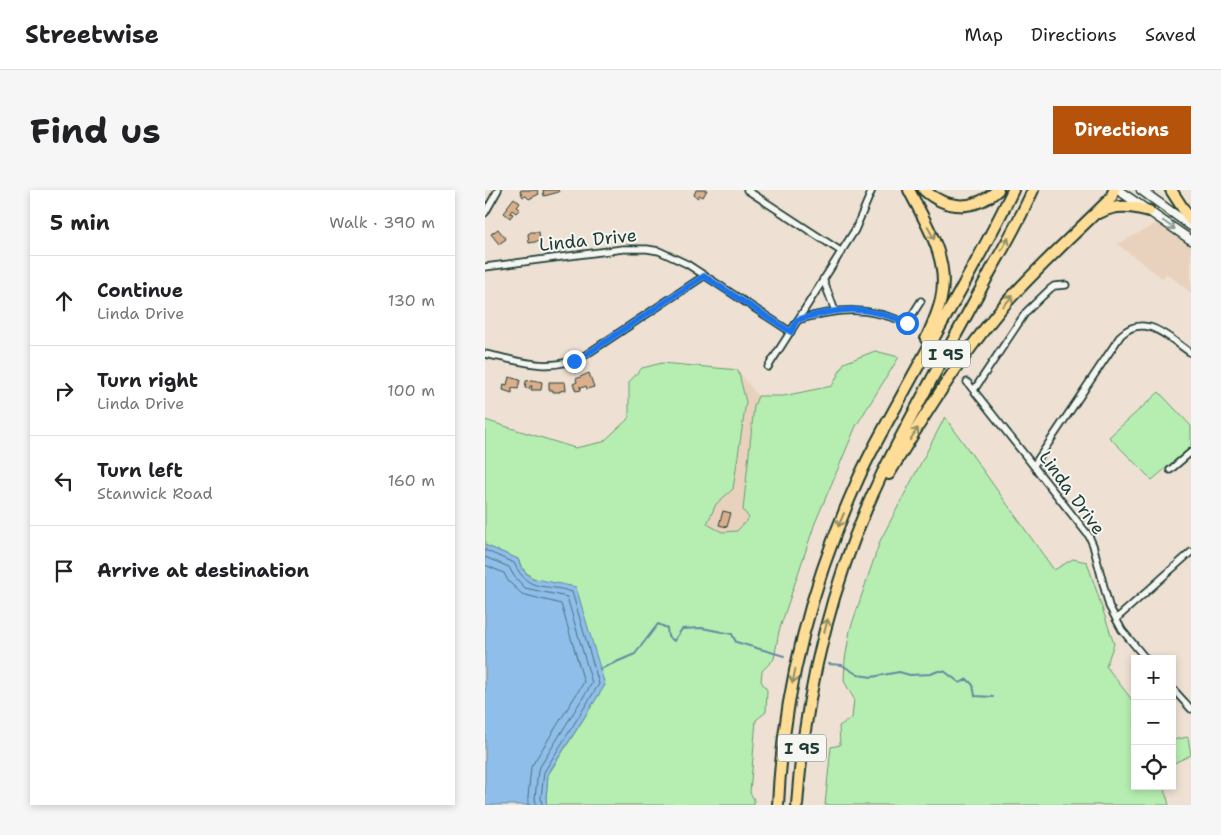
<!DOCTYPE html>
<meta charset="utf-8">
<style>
:root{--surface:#fff;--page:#f6f6f6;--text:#202124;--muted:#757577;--line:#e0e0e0;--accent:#b45309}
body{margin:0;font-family:"Shantell Sans",sans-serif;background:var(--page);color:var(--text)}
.controls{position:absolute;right:15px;bottom:15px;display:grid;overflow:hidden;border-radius:0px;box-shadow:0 2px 8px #0003}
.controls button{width:45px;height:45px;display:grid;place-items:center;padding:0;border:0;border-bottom:1px solid var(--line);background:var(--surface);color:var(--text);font:25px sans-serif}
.stop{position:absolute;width:15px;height:15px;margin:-11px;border:4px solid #1a73e8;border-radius:50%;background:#fff}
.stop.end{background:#1a73e8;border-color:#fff;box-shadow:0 1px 5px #0008}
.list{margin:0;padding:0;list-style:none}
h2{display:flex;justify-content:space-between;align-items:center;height:65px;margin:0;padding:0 20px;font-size:21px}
h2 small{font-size:16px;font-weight:400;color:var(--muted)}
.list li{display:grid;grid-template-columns:32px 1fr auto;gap:15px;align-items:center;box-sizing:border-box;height:90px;padding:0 20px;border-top:1px solid var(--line)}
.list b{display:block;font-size:19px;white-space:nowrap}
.list p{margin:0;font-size:16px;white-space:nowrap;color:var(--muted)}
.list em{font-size:16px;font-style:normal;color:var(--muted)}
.icon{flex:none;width:28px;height:28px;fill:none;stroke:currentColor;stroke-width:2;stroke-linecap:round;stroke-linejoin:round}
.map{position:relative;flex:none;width:706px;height:615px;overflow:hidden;border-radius:0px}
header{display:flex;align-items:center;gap:30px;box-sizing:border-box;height:70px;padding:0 25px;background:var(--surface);border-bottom:1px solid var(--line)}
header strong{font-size:24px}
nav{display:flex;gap:28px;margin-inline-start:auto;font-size:18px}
.intro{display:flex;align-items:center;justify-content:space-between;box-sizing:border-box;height:120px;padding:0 30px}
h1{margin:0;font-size:35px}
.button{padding:12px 22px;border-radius:0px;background:var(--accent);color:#fff;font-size:18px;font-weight:700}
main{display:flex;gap:30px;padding:0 30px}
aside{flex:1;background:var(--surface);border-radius:0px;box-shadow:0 2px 8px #0003}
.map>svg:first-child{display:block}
.built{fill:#e8d2be}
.green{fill:#b6eeb1;stroke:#6a9672}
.water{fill:#8ebee9;stroke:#628aa1}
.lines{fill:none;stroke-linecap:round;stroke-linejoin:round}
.shore{stroke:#4b717c;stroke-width:1}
.stream{stroke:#628aa1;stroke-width:2}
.building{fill:#dbaf8c;stroke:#1f3d34}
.street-casing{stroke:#1f3d34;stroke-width:9}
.secondary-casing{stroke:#1f3d34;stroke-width:11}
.highway-casing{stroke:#1f3d34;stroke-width:14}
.street{stroke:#f6f6f2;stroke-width:5.5}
.secondary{stroke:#f6f6f2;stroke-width:8}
.highway{stroke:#ffdd96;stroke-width:10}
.oneway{stroke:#8a9a93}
.oneway2{stroke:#8f8d65}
.route{stroke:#1a73e8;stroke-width:6}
.labels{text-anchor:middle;stroke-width:4;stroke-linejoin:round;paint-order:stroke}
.shield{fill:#f6f6f2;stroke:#60746d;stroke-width:1}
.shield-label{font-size:16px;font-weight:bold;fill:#1f3d34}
.street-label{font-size:18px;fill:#1f3d34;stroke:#f6f6f2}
</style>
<header>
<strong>Streetwise</strong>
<nav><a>Map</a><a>Directions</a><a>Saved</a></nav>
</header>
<div class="intro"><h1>Find us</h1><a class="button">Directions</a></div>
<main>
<aside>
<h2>5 min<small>Walk · 390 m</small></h2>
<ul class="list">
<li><svg class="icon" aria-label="ahead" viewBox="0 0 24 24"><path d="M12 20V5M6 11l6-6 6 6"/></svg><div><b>Continue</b><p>Linda Drive</p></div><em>130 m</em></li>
<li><svg class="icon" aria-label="right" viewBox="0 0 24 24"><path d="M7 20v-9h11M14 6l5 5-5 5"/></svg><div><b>Turn right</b><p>Linda Drive</p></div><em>100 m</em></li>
<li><svg class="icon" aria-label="left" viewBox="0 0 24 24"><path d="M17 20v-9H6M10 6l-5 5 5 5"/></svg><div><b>Turn left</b><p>Stanwick Road</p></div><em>160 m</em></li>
<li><svg class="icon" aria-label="arrive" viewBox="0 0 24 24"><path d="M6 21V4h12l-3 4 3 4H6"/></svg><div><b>Arrive at destination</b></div></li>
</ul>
</aside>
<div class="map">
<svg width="706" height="615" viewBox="0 0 706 615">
<rect width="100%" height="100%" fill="#eee1d3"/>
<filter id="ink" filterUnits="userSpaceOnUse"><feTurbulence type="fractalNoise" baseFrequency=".02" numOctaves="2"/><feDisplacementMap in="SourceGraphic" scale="10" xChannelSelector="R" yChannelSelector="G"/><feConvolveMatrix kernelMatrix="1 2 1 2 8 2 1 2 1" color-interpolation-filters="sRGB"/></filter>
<g filter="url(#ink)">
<!-- built -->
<g class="built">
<polygon points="674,32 706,55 706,103 682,84 677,88 632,54"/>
<polygon points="253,180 273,206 269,217 258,320 264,328 252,341 237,342 221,334 231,314 248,299 261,212"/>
</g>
<!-- green -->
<g class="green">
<path d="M390 161 414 167 371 236 330 333 294 441 289 469 277 481 276 491 282 500 281 522 271 530 265 603 269 609V615H62L61 609 63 585 120 495 74 394C52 390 43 391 33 369L0 355V230L90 258 118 252 144 228V192L157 178 177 173 253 180 261 212 248 299 231 314 222 334 237 342 252 341 264 328 258 320 269 216 273 206H298L347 196 359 173Z"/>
<polygon points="674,202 706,236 706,257 667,290 624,247"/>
<polygon points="460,227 569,380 588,369 602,372 629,454 621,476 650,514 650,596 679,596 684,615 340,615 346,557 355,555 354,536 367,528 369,509 359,491 360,470 365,440 395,351"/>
<polygon points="703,547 706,565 687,574 687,550"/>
</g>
<!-- water -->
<polygon class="water" points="0,355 33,369 37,379 46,388 91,397 120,495 63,584 61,609 62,615 0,615"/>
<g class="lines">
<!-- shore -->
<g class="shore">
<path d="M0 360 29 373C45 405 59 392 87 402L114 494 59 582 56 608 57 615"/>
<polyline points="0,367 24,377 29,386 40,398 82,407 107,493 53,580 50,608 51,615"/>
<polyline points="0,375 19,383 23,391 37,404 76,414 99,492 46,577 43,607 43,615"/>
</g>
<!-- stream -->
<g class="stream">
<polyline points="344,474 357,475 373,485 387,487 414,482 425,485 446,484 453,481 459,481 475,493 482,489 488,495 490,506 508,507"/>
<polyline points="115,479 150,464 173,434 182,438 183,446 189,451 197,439 217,438 247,444 251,452 299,466"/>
</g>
</g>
<!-- building -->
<g class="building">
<polygon points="37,0 52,0 54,4 44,9 41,6 38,7 35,1"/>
<polygon points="58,0 73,0 74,2 59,6"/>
<polygon points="211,0 222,0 218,7 214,5 213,8 209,5"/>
<polygon points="29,8 35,13 32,17 35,19 31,23 27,20 25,23 28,24 25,28 19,23 23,18 22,17"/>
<polygon points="13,39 21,49 14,54 6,44"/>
<polygon points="46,42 54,42 55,51 44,53 43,44"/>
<polygon points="104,183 109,197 102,199 101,196 96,198 95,196 96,200 91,201 88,194 92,192 91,189"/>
<polygon points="24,187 35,190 33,199 27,198 27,203 18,200 19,194 22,195"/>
<polygon points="48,190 57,192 56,200 46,200 47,196 45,196 44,199 40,198 41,191"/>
<polygon points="64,192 80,192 81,200 75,201 75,202 68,202 68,200 64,200"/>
<polygon points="238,321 246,323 242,337 234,335"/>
</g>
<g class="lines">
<defs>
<g id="street">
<polyline points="262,0 357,62"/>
<polyline points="0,23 13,0"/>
<polyline points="0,77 138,59 162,59 174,61 202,74 306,142"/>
<polyline points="338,89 350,121"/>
<path d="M313 130C355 118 381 116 422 133L436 111"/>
<path d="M0 164C36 171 64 183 99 166L219 86"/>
<polyline points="283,177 370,40 387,0"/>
<polyline points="482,192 604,346 608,355 624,416 637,440 661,469"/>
<polyline points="489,200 541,122 565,99 569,96 581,95"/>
<path d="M549 275 636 145C660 122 684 148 706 163"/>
<polyline points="685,280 706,262"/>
<polyline points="631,429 706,362"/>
<polyline points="687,498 706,519"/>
</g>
<g id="secondary">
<polyline points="633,0 706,50"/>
<polyline points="656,0 706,36"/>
</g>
<g id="highway">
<path d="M424 0C441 34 465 69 456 109 453 123 447 136 441 149"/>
<path d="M439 0C462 20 489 21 513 0"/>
<polyline points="686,0 706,31"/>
<path d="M614 23C631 14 646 16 664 21"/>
<path d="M404 284C437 229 474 169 515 120 549 80 589 45 626 8L629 0"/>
<path d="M293 615C298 504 326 395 371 294 383 266 398 240 413 213 451 142 493 73 528 0"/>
<path d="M312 615C320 500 347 388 397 284 431 215 470 148 506 80 521 54 536 27 548 0"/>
</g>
</defs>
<!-- street casing -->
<use href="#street" class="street-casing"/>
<!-- secondary casing -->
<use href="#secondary" class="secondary-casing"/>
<!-- highway casing -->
<use href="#highway" class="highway-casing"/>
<!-- street -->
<use href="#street" class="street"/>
<!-- secondary -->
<use href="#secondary" class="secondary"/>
<!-- highway -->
<use href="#highway" class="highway"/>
</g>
<!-- one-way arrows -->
<defs><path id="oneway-shaft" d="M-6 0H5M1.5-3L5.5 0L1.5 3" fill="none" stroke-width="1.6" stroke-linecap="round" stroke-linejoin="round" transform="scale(1.25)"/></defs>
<use class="oneway" href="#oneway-shaft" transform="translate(684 35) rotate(35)"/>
<g class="oneway2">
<use href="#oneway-shaft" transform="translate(446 43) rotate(64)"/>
<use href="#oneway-shaft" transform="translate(520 54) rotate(-62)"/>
<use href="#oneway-shaft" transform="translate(523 111) rotate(-48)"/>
<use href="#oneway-shaft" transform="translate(429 244) rotate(-57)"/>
<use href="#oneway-shaft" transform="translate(356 330) rotate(113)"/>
<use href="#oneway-shaft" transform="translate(341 436) rotate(-75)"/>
<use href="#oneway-shaft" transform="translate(309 486) rotate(101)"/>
</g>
</g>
<g class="lines" filter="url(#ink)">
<!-- route -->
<path class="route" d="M89 171 99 166 219 86 306 142 312 130C356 117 380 115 422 133"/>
</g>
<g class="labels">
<!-- shield labels -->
<g class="shield">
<rect x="437" y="150.5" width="48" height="27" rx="4"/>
<rect x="293" y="544.5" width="48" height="27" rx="4"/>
</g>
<g class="shield-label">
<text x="461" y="170">I 95</text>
<text x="317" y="564">I 95</text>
</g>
<!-- street labels -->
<g class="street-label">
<text transform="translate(103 50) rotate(-6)" y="6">Linda Drive</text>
<text transform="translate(587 303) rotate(54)" y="6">Linda Drive</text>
</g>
</g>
</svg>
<div class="controls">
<button>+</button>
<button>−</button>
<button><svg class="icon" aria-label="locate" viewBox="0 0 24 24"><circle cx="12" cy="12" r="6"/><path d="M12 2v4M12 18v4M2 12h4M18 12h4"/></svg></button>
</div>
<div class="stop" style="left:422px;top:133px"></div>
<div class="stop end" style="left:89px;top:171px"></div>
</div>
</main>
